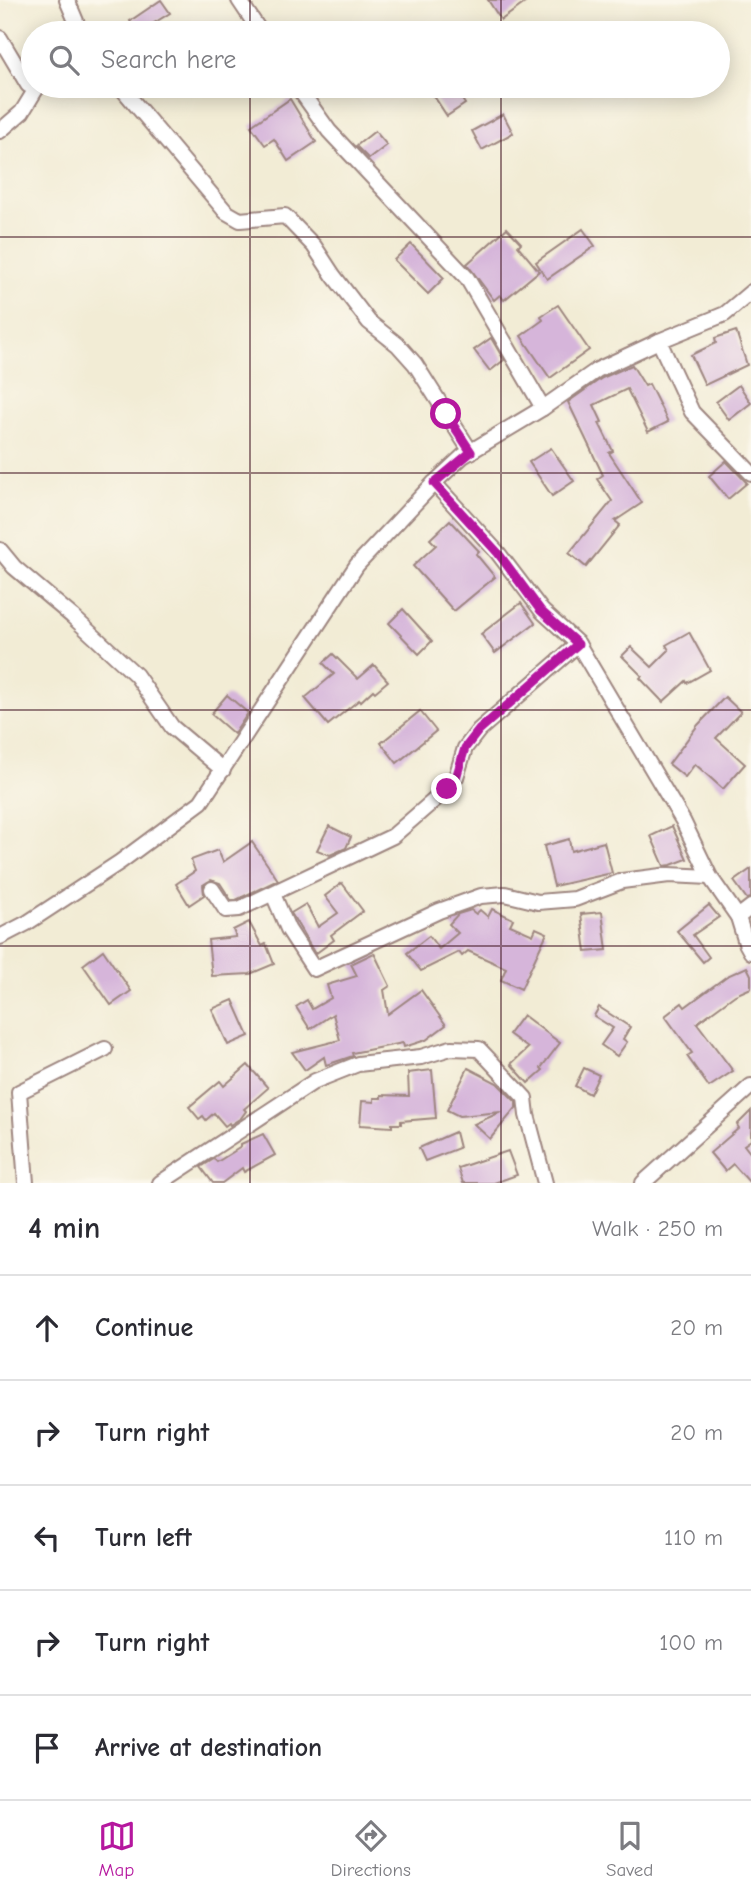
<!DOCTYPE html>
<meta charset="utf-8">
<style>
:root{--surface:#fff;--page:#f7f7f7;--text:#2b2b33;--muted:#7c7c81;--line:#e1e1e2;--accent:#b5179e}
body{margin:0;font-family:"Comic Neue",sans-serif;background:var(--page);color:var(--text)}
.stop{position:absolute;width:21px;height:21px;margin:-16px;border:5px solid #b5179e;border-radius:50%;background:#fff}
.stop.end{background:#b5179e;border-color:#fff;box-shadow:0 2px 7px #0008}
.list{margin:0;padding:0;list-style:none}
h2{display:flex;justify-content:space-between;align-items:center;height:91px;margin:0;padding:0 28px;font-size:30px}
h2 small{font-size:23px;font-weight:400;color:var(--muted)}
.list li{display:grid;grid-template-columns:46px 1fr auto;gap:21px;align-items:center;box-sizing:border-box;height:105px;padding:0 28px;border-top:2px solid var(--line)}
.list b{display:block;font-size:26px;white-space:nowrap}
.list em{font-size:23px;font-style:normal;color:var(--muted)}
.icon{flex:none;width:38px;height:38px;fill:none;stroke:currentColor;stroke-width:2;stroke-linecap:round;stroke-linejoin:round}
.map{position:relative;flex:none;width:751px;height:1183px;overflow:hidden}
.search{position:absolute;background:var(--surface);box-shadow:0 4px 18px #0003;left:21px;right:21px;top:21px;height:77px;display:flex;align-items:center;gap:18px;box-sizing:border-box;padding:0 24px;border-radius:38px;color:var(--muted);font-size:26px}
.sheet{height:616px;background:var(--surface)}
nav{display:flex;justify-content:space-around;align-items:center;box-sizing:border-box;height:98px;border-top:2px solid var(--line);background:var(--surface);font-size:19px;color:var(--muted)}
nav a{display:grid;justify-items:center;gap:4px}
nav .on{color:var(--accent)}
.map>svg:first-child{display:block}
.building{fill:#d6b5da}
.lines{fill:none;stroke-linecap:round;stroke-linejoin:round}
.street-casing{stroke:#9e8680;stroke-width:18}
.street{stroke:#fff;stroke-width:14}
.route{stroke:#b5179e;stroke-width:9}
.grid{fill:none;stroke:#4a1f2b;stroke-width:2;stroke-opacity:0.55}
</style>
<div class="map">
<svg width="751" height="1183" viewBox="0 0 751 1183">
<rect width="100%" height="100%" fill="#fbf7ec"/>
<filter id="ink" filterUnits="userSpaceOnUse"><feTurbulence type="fractalNoise" baseFrequency=".0143" numOctaves="2"/><feDisplacementMap in="SourceGraphic" scale="14" xChannelSelector="R" yChannelSelector="G"/><feConvolveMatrix kernelMatrix="1 2 1 2 8 2 1 2 1" color-interpolation-filters="sRGB"/></filter>
<filter id="wash" filterUnits="userSpaceOnUse"><feTurbulence type="fractalNoise" baseFrequency=".00686" numOctaves="4" result="noise"/><feDisplacementMap in="SourceGraphic" scale="28" xChannelSelector="R" yChannelSelector="G"/><feGaussianBlur stdDeviation="1.57" result="paint"/><feColorMatrix in="noise" values="0 0 0 0 0 0 0 0 0 0 0 0 0 0 0 0 0 1.4 0 .05"/><feComposite in="paint" operator="in"/></filter>
<g filter="url(#wash)">
<rect width="100%" height="100%" fill="#f2ecd5"/>
<g id="blocks">
<!-- building -->
<g class="building">
<polygon points="161,0 170,13 138,33 130,21"/>
<polygon points="488,0 529,0 501,20"/>
<polygon points="437,86 453,86 465,104 447,116 430,90"/>
<polygon points="290,99 316,142 288,161 274,139 265,145 251,126"/>
<polygon points="503,114 513,133 482,150 472,131"/>
<polygon points="375,131 387,145 369,159 356,146"/>
<polygon points="507,228 521,243 518,246 539,271 504,300 500,295 494,300 467,264"/>
<polygon points="583,229 595,246 547,279 536,262"/>
<polygon points="411,244 444,278 428,294 394,260"/>
<polygon points="558,305 589,350 550,378 521,336 543,320 541,316"/>
<polygon points="736,331 747,365 705,385 691,355 716,343 715,338"/>
<polygon points="491,338 504,360 490,371 474,350"/>
<polygon points="632,365 645,386 649,384 668,422 648,432 627,389 594,405 602,422 599,423 613,451 609,453 642,503 615,521 620,525 586,567 569,553 612,501 597,479 603,475 568,402 602,378"/>
<polygon points="739,385 751,403 729,420 716,402"/>
<polygon points="551,448 574,481 552,496 529,462"/>
<polygon points="726,461 747,483 728,499 709,476"/>
<polygon points="450,520 479,551 476,554 495,577 454,611 413,566 436,545 430,539"/>
<polygon points="521,603 535,623 495,653 481,634"/>
<polygon points="403,609 432,641 419,654 389,623"/>
<polygon points="689,632 710,670 687,683 686,681 663,702 640,678 642,676 622,656 631,647 652,667 669,650 666,645"/>
<polygon points="333,654 358,679 374,665 388,681 375,692 373,690 360,702 359,700 328,725 305,698 334,674 323,663"/>
<polygon points="227,695 248,713 234,734 211,714"/>
<polygon points="725,697 741,712 716,738 745,764 723,789 695,764 685,777 669,764 698,725"/>
<polygon points="420,711 436,731 397,763 381,743"/>
<polygon points="329,826 351,837 346,848 330,855 317,850"/>
<polygon points="672,826 687,859 671,865 664,866 651,836"/>
<polygon points="569,839 571,851 604,842 612,873 554,886 544,846"/>
<polygon points="252,842 278,880 236,900 231,900 220,883 211,880 203,885 204,895 189,905 176,884 195,871 191,860 218,850 223,862"/>
<polygon points="751,869 751,898 747,899 734,881"/>
<polygon points="342,883 363,911 331,935 334,940 315,954 291,913 306,904 318,927 338,913 325,896"/>
<polygon points="709,905 719,917 693,935 709,957 703,962 677,931"/>
<polygon points="492,909 513,919 510,925 533,935 536,928 547,933 521,989 501,980 506,968 468,951 462,956 459,952 421,971 407,953 429,936 439,949 458,933 449,924 458,914 471,910 476,914 480,910 488,917"/>
<polygon points="602,912 607,950 586,952 581,914"/>
<polygon points="249,922 262,946 266,944 274,964 250,974 212,976 208,940 236,937 233,930"/>
<polygon points="103,950 131,991 111,1005 83,965"/>
<polygon points="374,953 390,986 384,990 388,1014 421,990 446,1025 426,1040 404,1047 403,1043 352,1053 353,1056 326,1065 324,1057 305,1070 292,1052 340,1040 333,1014 310,1029 296,1007 307,1000 312,1009 331,998 327,985 357,976 351,964"/>
<polygon points="747,967 751,975 751,988 735,995 697,1023 733,1071 709,1087 687,1056 692,1053 665,1016 682,1003 685,1007 727,976"/>
<polygon points="233,1000 249,1036 228,1045 212,1009"/>
<polygon points="599,1007 630,1027 623,1039 627,1042 617,1056 601,1045 613,1028 594,1016"/>
<polygon points="523,1015 560,1043 541,1068 543,1070 528,1083 511,1064 528,1048 509,1034"/>
<polygon points="248,1065 268,1088 244,1109 246,1111 241,1118 230,1125 229,1123 225,1126 214,1113 206,1120 203,1116 199,1119 189,1107 220,1081 224,1086"/>
<polygon points="468,1068 497,1083 516,1102 516,1108 490,1139 474,1124 501,1112 459,1116 447,1110"/>
<polygon points="584,1068 599,1075 590,1094 575,1086"/>
<polygon points="432,1070 436,1118 401,1121 401,1124 392,1124 392,1127 360,1125 362,1101 374,1102 374,1098 381,1098 381,1095 409,1096 408,1073"/>
<polygon points="751,1111 751,1140 744,1145 751,1154 750,1183 733,1164 725,1171 710,1153 739,1128 737,1125"/>
<polygon points="455,1132 459,1148 425,1161 419,1148"/>
<polygon points="263,1134 275,1155 244,1172 242,1168 222,1183 213,1183 201,1167 214,1159 217,1162 241,1147 241,1144"/>
<polygon points="508,1151 517,1175 494,1183 463,1183 458,1168"/>
</g>
</g>
</g>
<g filter="url(#ink)">
<use href="#blocks" fill-opacity="0" stroke="#9e8680" stroke-width="2"/>
<g class="lines">
<defs>
<g id="street">
<polyline points="67,0 81,33"/>
<polyline points="239,0 261,33"/>
<polyline points="0,38 28,85 36,89 39,86"/>
<polyline points="120,86 226,212 240,220 285,216 314,246 333,275 369,322 398,345 415,364 471,452"/>
<polyline points="297,86 329,131 467,278 543,408"/>
<polyline points="0,131 22,112 36,89"/>
<polyline points="659,341 692,412 751,473"/>
<polyline points="434,483 498,553 542,611 578,644 683,821 710,877 738,917 746,943 751,952"/>
<polyline points="0,550 14,567 72,616 136,675 172,727 223,770"/>
<polyline points="212,889 226,910 239,909 393,836 447,789 456,777 465,748 479,730 578,644"/>
<polyline points="273,894 288,929 314,969 439,911 481,896 505,894 538,902 575,899 622,881 669,875 710,877"/>
<polyline points="738,917 751,907"/>
<polyline points="0,937 27,923 120,862 201,802 357,565 434,483 463,456 543,408 597,370 659,341 725,314 751,292"/>
<polyline points="26,1183 19,1092 105,1049"/>
<polyline points="160,1183 315,1081 358,1064 421,1057 451,1048 479,1049 525,1098 527,1115 545,1183"/>
<polyline points="643,1183 751,1086"/>
</g>
</defs>
<!-- street casing -->
<use href="#street" class="street-casing"/>
<!-- street -->
<use href="#street" class="street"/>
</g>
</g>
<g class="lines" filter="url(#ink)">
<!-- route -->
<polyline class="route" points="446,414 471,452 434,483 498,553 541,611 578,644 479,730 465,748 456,778 447,789"/>
</g>
<!-- grid -->
<path class="grid" d="M250 0V33M501 0V33M250 86V1183M501 86V1183M0 237H751M0 473H751M0 710H751M0 946H751"/>
</svg>
<div class="stop" style="left:446px;top:414px"></div>
<div class="stop end" style="left:447px;top:789px"></div>
<div class="search"><svg class="icon" aria-label="search" viewBox="0 0 24 24"><circle cx="10" cy="10" r="6"/><path d="M15 15l6 6"/></svg>Search here</div>
</div>
<section class="sheet">
<h2>4 min<small>Walk · 250 m</small></h2>
<ul class="list">
<li><svg class="icon" aria-label="ahead" viewBox="0 0 24 24"><path d="M12 20V5M6 11l6-6 6 6"/></svg><div><b>Continue</b></div><em>20 m</em></li>
<li><svg class="icon" aria-label="right" viewBox="0 0 24 24"><path d="M7 20v-9h11M14 6l5 5-5 5"/></svg><div><b>Turn right</b></div><em>20 m</em></li>
<li><svg class="icon" aria-label="left" viewBox="0 0 24 24"><path d="M17 20v-9H6M10 6l-5 5 5 5"/></svg><div><b>Turn left</b></div><em>110 m</em></li>
<li><svg class="icon" aria-label="right" viewBox="0 0 24 24"><path d="M7 20v-9h11M14 6l5 5-5 5"/></svg><div><b>Turn right</b></div><em>100 m</em></li>
<li><svg class="icon" aria-label="arrive" viewBox="0 0 24 24"><path d="M6 21V4h12l-3 4 3 4H6"/></svg><div><b>Arrive at destination</b></div></li>
</ul>
</section>
<nav>
<a class="on"><svg class="icon" aria-label="map" viewBox="0 0 24 24"><path d="M3 6l6-2 6 2 6-2v14l-6 2-6-2-6 2zM9 4v14M15 6v14"/></svg>Map</a>
<a><svg class="icon" aria-label="directions" viewBox="0 0 24 24"><path d="M12 3l9 9-9 9-9-9zM9 14v-3h6M13 9l2 2-2 2"/></svg>Directions</a>
<a><svg class="icon" aria-label="saved" viewBox="0 0 24 24"><path d="M7 4h10v16l-5-4-5 4z"/></svg>Saved</a>
</nav>
